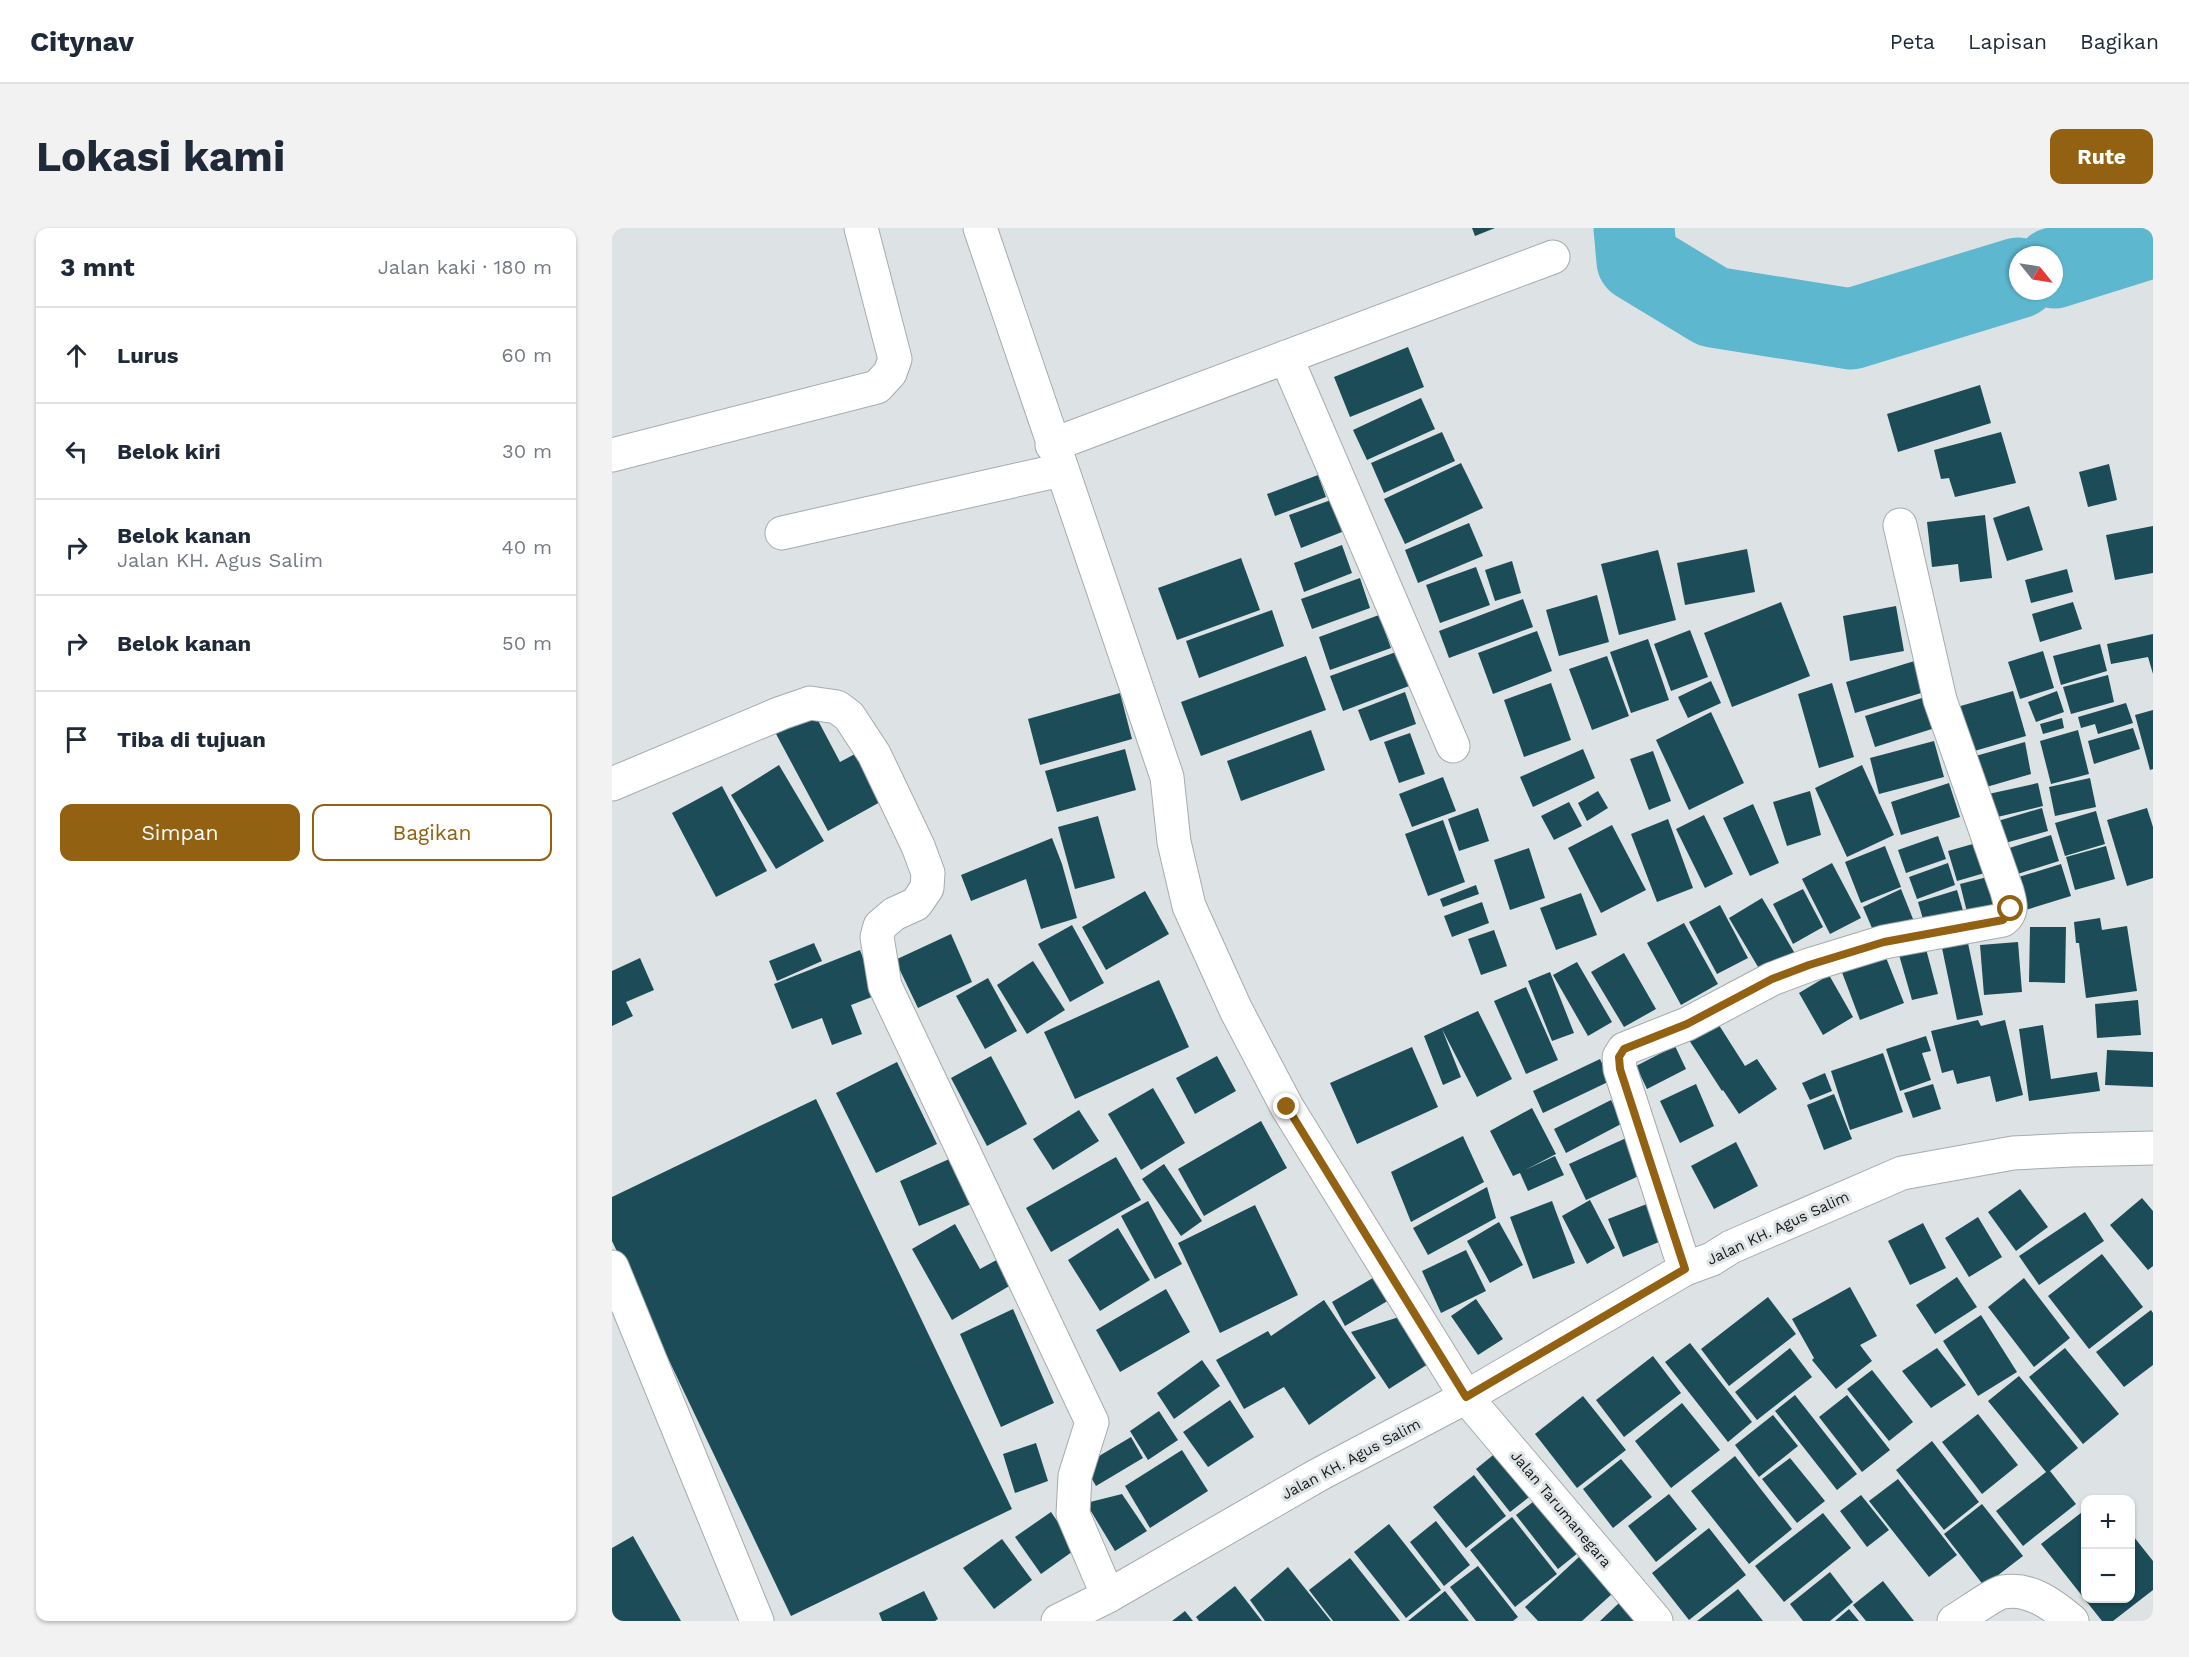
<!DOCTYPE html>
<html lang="id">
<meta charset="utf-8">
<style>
:root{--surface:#fff;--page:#f2f2f3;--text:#1f2937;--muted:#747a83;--line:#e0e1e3;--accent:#926111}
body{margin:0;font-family:"Work Sans",sans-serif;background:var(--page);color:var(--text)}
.controls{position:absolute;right:18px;bottom:18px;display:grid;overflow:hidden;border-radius:12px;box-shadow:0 2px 4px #0004}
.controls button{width:54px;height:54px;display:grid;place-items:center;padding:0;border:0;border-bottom:2px solid var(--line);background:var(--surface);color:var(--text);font:30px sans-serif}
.compass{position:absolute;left:1397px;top:18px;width:54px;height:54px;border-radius:50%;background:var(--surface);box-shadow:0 2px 4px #0004;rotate:120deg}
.stop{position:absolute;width:18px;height:18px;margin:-14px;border:4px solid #926111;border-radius:50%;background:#fff}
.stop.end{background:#926111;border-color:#fff;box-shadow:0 2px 6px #0008}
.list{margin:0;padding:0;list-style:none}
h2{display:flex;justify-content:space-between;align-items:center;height:78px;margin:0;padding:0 24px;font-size:26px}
h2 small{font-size:20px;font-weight:400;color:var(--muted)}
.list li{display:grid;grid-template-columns:39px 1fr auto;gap:18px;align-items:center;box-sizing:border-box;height:96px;padding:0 24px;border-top:2px solid var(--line)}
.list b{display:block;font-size:22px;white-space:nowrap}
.list p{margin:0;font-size:20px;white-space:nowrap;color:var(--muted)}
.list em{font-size:20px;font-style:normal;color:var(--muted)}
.actions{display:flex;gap:12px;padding:18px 24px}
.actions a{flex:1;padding:14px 0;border:2px solid var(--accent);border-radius:12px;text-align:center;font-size:21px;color:var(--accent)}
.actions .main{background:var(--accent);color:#fff}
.icon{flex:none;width:33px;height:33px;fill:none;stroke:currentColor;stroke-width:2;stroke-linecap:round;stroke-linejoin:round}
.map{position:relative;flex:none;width:1541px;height:1393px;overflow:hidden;border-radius:12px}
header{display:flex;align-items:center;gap:36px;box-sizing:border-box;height:84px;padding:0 30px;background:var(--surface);border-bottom:2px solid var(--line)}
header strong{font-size:28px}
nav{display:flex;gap:33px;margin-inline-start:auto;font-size:21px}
.intro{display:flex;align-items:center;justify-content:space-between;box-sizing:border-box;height:144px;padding:0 36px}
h1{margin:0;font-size:42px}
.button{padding:15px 27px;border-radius:12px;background:var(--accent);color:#fff;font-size:21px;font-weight:700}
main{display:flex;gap:36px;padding:0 36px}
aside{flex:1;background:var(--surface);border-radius:12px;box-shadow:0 2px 4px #0004}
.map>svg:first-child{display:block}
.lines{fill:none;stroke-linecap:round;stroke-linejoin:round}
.river{stroke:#5cb7cf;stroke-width:81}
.building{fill:#1b4c58}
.minor-casing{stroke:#a6abad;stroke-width:35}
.minor{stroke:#fff;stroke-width:33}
.route{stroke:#926111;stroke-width:8}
.labels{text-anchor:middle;stroke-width:6;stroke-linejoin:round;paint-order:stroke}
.street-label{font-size:15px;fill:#161718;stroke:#dde3e5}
</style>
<header>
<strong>Citynav</strong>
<nav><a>Peta</a><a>Lapisan</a><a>Bagikan</a></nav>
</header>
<div class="intro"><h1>Lokasi kami</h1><a class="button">Rute</a></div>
<main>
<aside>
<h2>3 mnt<small>Jalan kaki · 180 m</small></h2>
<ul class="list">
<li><svg class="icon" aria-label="ahead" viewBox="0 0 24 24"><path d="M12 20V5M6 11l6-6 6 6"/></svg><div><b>Lurus</b></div><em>60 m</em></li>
<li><svg class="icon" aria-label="left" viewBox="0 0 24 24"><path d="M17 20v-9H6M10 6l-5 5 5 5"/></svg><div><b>Belok kiri</b></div><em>30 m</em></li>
<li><svg class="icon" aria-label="right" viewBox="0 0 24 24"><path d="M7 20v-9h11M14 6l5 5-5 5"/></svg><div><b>Belok kanan</b><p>Jalan KH. Agus Salim</p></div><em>40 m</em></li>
<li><svg class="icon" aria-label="right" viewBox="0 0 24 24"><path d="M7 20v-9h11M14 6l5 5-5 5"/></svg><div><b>Belok kanan</b></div><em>50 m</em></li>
<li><svg class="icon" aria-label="arrive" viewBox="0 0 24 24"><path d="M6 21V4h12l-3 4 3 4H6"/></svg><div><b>Tiba di tujuan</b></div></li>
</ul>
<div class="actions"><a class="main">Simpan</a><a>Bagikan</a></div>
</aside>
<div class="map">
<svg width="1541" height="1393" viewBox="0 0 1541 1393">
<rect width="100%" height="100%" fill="#dde3e5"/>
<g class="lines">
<!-- river -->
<g class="river">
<polyline points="1022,0 1025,33 1101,79 1239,101 1406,50"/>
<polyline points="1442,40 1541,9"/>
</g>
</g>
<!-- building -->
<g class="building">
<polygon points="860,0 883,0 863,8"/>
<polygon points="796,119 812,159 738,189 722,149"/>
<polygon points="1368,157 1379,195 1286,224 1275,186"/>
<polygon points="809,170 823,201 755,232 741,202"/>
<polygon points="830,204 843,233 772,265 759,235"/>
<polygon points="1389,204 1404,255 1343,269 1337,250 1329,251 1322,222"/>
<polygon points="849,235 871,280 793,316 772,271"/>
<polygon points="1497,236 1505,272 1476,279 1467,244"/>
<polygon points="706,247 714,269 663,288 655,266"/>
<polygon points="719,272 730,304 689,320 677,287"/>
<polygon points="1417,278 1431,322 1395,333 1381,290"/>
<polygon points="1373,287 1380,350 1348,354 1346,336 1320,339 1315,294"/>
<polygon points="857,295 871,328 806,355 793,322"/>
<polygon points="1541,298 1541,345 1503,352 1494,307"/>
<polygon points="730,317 740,345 692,364 682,335"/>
<polygon points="1135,321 1143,364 1073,377 1065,335"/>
<polygon points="1046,322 1064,392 1007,407 989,336"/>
<polygon points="629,330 648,382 565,412 546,360"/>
<polygon points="900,333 909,365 883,373 873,342"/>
<polygon points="864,339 878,377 828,395 814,357"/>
<polygon points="1455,341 1461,364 1419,375 1413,352"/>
<polygon points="748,350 758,380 700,401 689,371"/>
<polygon points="985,367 997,414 947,428 934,382"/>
<polygon points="911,371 921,399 837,430 827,403"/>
<polygon points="1169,374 1198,448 1120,479 1092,405"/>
<polygon points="1461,374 1470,401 1428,414 1420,386"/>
<polygon points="1284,378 1292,423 1238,433 1231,388"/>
<polygon points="660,382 672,418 587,450 574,413"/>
<polygon points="767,387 779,420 718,442 707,409"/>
<polygon points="1078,402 1096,449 1059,463 1042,416"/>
<polygon points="925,403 940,443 881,466 866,425"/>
<polygon points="1541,406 1541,446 1536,429 1499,436 1495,416"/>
<polygon points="1036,411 1057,472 1019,485 998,424"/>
<polygon points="1488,416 1495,443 1449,457 1441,428"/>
<polygon points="1431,423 1442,460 1408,471 1396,434"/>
<polygon points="784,424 797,458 731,483 718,448"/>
<polygon points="694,428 714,482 589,528 569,474"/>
<polygon points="995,428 1017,488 980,502 957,441"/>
<polygon points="1309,431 1319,462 1243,485 1234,454"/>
<polygon points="1496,447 1502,474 1459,486 1451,459"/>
<polygon points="1099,453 1109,475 1076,490 1066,469"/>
<polygon points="939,455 959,512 912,529 892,472"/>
<polygon points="1220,455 1242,529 1207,540 1186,466"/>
<polygon points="1401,463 1414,508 1359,524 1345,479"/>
<polygon points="1445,463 1452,484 1424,494 1416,474"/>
<polygon points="793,464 804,496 758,513 746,482"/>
<polygon points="508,465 520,511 428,537 416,491"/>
<polygon points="1313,469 1323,500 1263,519 1253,488"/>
<polygon points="1514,475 1521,495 1486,506 1483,496 1469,500 1466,489"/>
<polygon points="1541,482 1541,541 1538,542 1523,487"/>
<polygon points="201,483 228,534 254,520 279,568 216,603 163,504"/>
<polygon points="1099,484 1132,555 1077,582 1044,512"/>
<polygon points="1450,490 1452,500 1431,506 1428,496"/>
<polygon points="1521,500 1528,521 1482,536 1476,513"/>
<polygon points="699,502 713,542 629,573 615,533"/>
<polygon points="1466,502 1477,546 1439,556 1428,513"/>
<polygon points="798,505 813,546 787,555 772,514"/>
<polygon points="1322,513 1332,549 1267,566 1258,530"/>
<polygon points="1413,514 1419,546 1371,560 1360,529"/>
<polygon points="513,521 524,562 445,584 433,543"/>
<polygon points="971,521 983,550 921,579 908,549"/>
<polygon points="1041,523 1059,573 1037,582 1018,531"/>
<polygon points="167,537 212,613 164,641 119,567"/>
<polygon points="1250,537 1282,607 1235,629 1203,560"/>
<polygon points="831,549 844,583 800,599 787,566"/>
<polygon points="1478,550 1484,579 1443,588 1437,559"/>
<polygon points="1337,555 1348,589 1289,607 1279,574"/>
<polygon points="1426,555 1431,578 1377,591 1372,567"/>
<polygon points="110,558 155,643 104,669 60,585"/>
<polygon points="986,563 996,580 975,593 966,575"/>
<polygon points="1198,563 1209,607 1175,618 1161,574"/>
<polygon points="957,574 970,598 942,612 929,588"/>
<polygon points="1141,576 1167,635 1138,648 1111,590"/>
<polygon points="866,580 877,613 847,623 836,591"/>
<polygon points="1430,580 1436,603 1386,617 1379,595"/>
<polygon points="1535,580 1541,599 1541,650 1515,658 1495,592"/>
<polygon points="1484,583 1493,616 1453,628 1443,595"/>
<polygon points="1092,587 1121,646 1093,660 1064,601"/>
<polygon points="486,588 503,650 463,661 446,599"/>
<polygon points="1056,591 1081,660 1045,674 1019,606"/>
<polygon points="831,592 853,654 816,668 793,606"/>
<polygon points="1000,597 1034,662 989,685 956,620"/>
<polygon points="1439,607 1447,633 1396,649 1388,623"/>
<polygon points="1326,608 1334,631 1294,645 1286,622"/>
<polygon points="440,610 450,636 465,690 429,701 414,651 359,673 349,647"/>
<polygon points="1375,612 1383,642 1345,653 1336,623"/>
<polygon points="1273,618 1289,659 1249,675 1233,634"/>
<polygon points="1494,618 1503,651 1463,662 1454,629"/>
<polygon points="917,620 933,670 898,682 882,632"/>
<polygon points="1220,635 1249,690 1218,706 1190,651"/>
<polygon points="1336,635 1343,657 1305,671 1297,649"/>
<polygon points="1449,636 1459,668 1407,684 1397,652"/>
<polygon points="1387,646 1395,678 1356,688 1348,656"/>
<polygon points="864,657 867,666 831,679 828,671"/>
<polygon points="1191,661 1211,699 1181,716 1161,676"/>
<polygon points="1289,661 1301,691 1263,707 1251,679"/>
<polygon points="1345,662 1352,686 1313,698 1306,674"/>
<polygon points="533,663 557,706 494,742 470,699"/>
<polygon points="969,665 985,707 944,722 928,680"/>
<polygon points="1150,670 1185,729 1152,749 1117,690"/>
<polygon points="870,674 877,695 840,709 832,688"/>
<polygon points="1108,677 1136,730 1105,746 1077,694"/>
<polygon points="1488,690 1490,702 1515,698 1525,763 1474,770 1467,715 1464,715 1462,694"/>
<polygon points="1072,695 1106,756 1069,777 1035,715"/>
<polygon points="460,697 492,755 458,774 426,716"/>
<polygon points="1418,699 1454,699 1453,755 1417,754"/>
<polygon points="882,702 895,738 869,747 856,711"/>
<polygon points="339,706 360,754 306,780 283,732"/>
<polygon points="1406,714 1410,764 1372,767 1368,717"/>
<polygon points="202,715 210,733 165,753 157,733"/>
<polygon points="1356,715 1371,787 1345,792 1330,720"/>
<polygon points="1313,717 1326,766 1300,772 1285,720"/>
<polygon points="248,722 265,767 239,777 250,806 220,817 210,790 180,801 162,756"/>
<polygon points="1012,725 1044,781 1012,799 979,744"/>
<polygon points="1273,727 1292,775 1248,792 1228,739"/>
<polygon points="28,730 42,762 14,774 21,788 0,798 0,743"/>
<polygon points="421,733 453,782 415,806 385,757"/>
<polygon points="965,734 1000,794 976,808 941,747"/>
<polygon points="938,744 962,805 940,813 916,753"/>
<polygon points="1217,747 1241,789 1211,807 1187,765"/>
<polygon points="376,750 405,803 373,821 344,768"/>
<polygon points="547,752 577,819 463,871 432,804"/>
<polygon points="914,759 946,832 914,846 882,773"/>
<polygon points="1526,772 1529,807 1485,810 1483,776"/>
<polygon points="866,783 900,851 865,869 830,801 849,849 831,857 812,808"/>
<polygon points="1366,792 1369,798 1393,792 1411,867 1384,874 1378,848 1345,856 1341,842 1330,845 1319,803"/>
<polygon points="1105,794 1133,838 1145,831 1165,861 1127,886 1111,862 1110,863 1077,812"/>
<polygon points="1431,797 1439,851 1485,844 1488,863 1417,873 1407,801"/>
<polygon points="1314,808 1319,823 1310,825 1319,852 1288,863 1274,821"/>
<polygon points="1063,818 1074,841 1035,861 1024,838"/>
<polygon points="800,819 826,879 745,916 718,855"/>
<polygon points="1495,822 1541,824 1541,859 1493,857"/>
<polygon points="1271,825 1291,884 1238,902 1219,843"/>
<polygon points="379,828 415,896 375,918 339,850"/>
<polygon points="605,828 624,863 583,886 564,850"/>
<polygon points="988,831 998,853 931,885 921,863"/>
<polygon points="285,834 325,916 264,945 224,865"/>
<polygon points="1213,845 1220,863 1198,872 1190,855"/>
<polygon points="1084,856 1102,898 1068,915 1048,873"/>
<polygon points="1321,856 1329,881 1301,890 1292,865"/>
<polygon points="541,860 573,915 529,942 496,886"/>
<polygon points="1222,866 1240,911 1212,922 1195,877"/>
<polygon points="204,871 400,1281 179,1388 0,1013 0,969"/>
<polygon points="999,872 1011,895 954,925 942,901"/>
<polygon points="920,880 944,926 913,942 943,928 952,947 916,963 908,945 901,948 878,903"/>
<polygon points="467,882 487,913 441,942 421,911"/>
<polygon points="649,893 675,940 592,988 566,941"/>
<polygon points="1023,906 1040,942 974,972 957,936"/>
<polygon points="851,908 872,954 799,994 779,944"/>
<polygon points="1124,914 1146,958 1102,981 1079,938"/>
<polygon points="344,928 364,974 307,998 288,953"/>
<polygon points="504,929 529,972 439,1024 414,980"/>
<polygon points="552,936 590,993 569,1008 530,951"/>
<polygon points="875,959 884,990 816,1027 801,1000"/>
<polygon points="1408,961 1436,999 1404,1023 1376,984"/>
<polygon points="1530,970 1541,983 1541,1038 1536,1042 1498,997"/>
<polygon points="978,972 1003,1020 975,1036 950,988"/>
<polygon points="536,973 570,1036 543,1051 509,988"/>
<polygon points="940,973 963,1035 921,1051 898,989"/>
<polygon points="1040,974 1054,1011 1011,1029 996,991"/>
<polygon points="643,977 686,1067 608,1105 566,1015"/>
<polygon points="1473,984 1492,1013 1427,1057 1407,1028"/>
<polygon points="1366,989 1390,1029 1357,1049 1333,1010"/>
<polygon points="887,994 911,1037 878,1055 855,1013"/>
<polygon points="1311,995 1334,1040 1298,1057 1276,1013"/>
<polygon points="343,996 368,1041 390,1029 404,1054 340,1092 300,1021"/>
<polygon points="506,1000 538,1052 488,1083 456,1032"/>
<polygon points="854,1022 874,1063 829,1085 810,1043"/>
<polygon points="1490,1026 1531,1079 1477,1121 1436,1068"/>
<polygon points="771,1044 784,1068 733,1098 720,1074"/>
<polygon points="1345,1049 1365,1079 1323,1106 1304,1077"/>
<polygon points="1412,1050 1458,1110 1422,1139 1376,1079"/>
<polygon points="1238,1059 1265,1108 1248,1117 1260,1133 1224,1161 1200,1132 1202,1130 1180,1091"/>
<polygon points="554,1061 578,1104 508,1144 484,1102"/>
<polygon points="1156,1069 1184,1106 1117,1158 1089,1121"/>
<polygon points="864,1071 891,1111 866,1127 839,1088"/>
<polygon points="712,1072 764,1150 697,1197 672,1159 632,1181 604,1132 656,1103 659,1108"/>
<polygon points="401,1081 442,1175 389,1199 348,1106"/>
<polygon points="1539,1082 1541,1085 1541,1137 1512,1159 1484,1124"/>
<polygon points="800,1085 824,1131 777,1161 739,1104"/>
<polygon points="1369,1087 1405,1144 1366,1168 1331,1113"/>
<polygon points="1078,1115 1140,1194 1116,1214 1053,1134"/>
<polygon points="1178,1120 1200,1149 1145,1192 1123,1164"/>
<polygon points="1325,1120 1354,1157 1319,1180 1290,1143"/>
<polygon points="1453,1120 1507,1186 1471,1216 1417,1149"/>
<polygon points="1041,1128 1069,1165 1012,1209 984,1172"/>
<polygon points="590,1132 608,1158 562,1191 545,1165"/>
<polygon points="1260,1142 1301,1194 1277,1213 1235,1161"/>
<polygon points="1407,1148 1466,1220 1438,1243 1464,1276 1411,1318 1384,1283 1434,1244 1376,1173"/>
<polygon points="1183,1167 1245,1246 1225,1262 1163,1183"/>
<polygon points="1235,1167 1278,1222 1250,1244 1207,1189"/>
<polygon points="971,1168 1014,1222 965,1260 923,1206"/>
<polygon points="618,1172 642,1209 596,1239 571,1204"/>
<polygon points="1070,1175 1108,1222 1059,1260 1023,1213"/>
<polygon points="547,1183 566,1212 536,1232 518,1203"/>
<polygon points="1366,1186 1406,1237 1370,1266 1330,1214"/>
<polygon points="1161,1187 1186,1218 1147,1249 1123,1217"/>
<polygon points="519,1209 531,1230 484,1258 472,1237"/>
<polygon points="1320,1213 1367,1274 1332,1302 1284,1242"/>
<polygon points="424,1215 436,1253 403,1265 391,1226"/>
<polygon points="891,1219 926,1262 898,1284 864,1241"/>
<polygon points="570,1222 596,1263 538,1300 513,1258"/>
<polygon points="1123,1228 1180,1301 1137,1336 1079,1263"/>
<polygon points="1178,1230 1213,1273 1185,1295 1150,1251"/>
<polygon points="1009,1231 1040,1269 1001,1300 971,1261"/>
<polygon points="862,1247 894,1288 854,1320 821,1279"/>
<polygon points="1286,1251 1345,1327 1317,1349 1257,1273"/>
<polygon points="510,1266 535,1303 503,1323 474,1275"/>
<polygon points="1057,1266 1085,1301 1044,1334 1016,1298"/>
<polygon points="930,1267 972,1320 946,1341 904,1287"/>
<polygon points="1249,1267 1277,1302 1255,1319 1228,1283"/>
<polygon points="1370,1276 1411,1328 1372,1358 1332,1306"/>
<polygon points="1474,1281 1474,1370 1518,1370 1518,1304 1541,1333 1541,1362 1501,1393 1490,1393 1429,1316"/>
<polygon points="439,1284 464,1321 429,1346 403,1309"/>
<polygon points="1211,1285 1239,1320 1172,1374 1143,1338"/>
<polygon points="900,1289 945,1346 903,1379 858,1322"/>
<polygon points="824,1293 858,1337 832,1358 798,1314"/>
<polygon points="777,1296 829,1362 794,1390 742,1324"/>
<polygon points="1097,1300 1134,1347 1077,1392 1040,1345"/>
<polygon points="21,1308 69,1393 0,1393 0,1320"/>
<polygon points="390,1311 420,1352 382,1381 351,1340"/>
<polygon points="967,1329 1000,1366 970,1393 926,1393 913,1379"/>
<polygon points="738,1330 788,1393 721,1393 697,1362"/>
<polygon points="866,1338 906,1389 901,1393 864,1393 838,1359"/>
<polygon points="676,1339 719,1393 653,1393 638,1372"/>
<polygon points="1218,1344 1241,1374 1218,1393 1191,1393 1178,1376"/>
<polygon points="1271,1353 1302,1393 1254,1393 1241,1377"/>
<polygon points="623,1358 650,1393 587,1393 584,1389"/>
<polygon points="1126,1361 1151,1393 1085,1393"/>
<polygon points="312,1363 326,1391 323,1393 270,1393 267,1385"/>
<polygon points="833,1363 857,1393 796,1393"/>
<polygon points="1007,1375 1023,1393 988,1393"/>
<polygon points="1237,1381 1247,1393 1223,1393"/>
<polygon points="573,1383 581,1393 560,1393"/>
</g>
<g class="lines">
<defs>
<g id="minor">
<polyline points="368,0 555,549 562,614 577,678 624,782 675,879 854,1169 1044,1393"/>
<polyline points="674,129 841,518"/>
<polyline points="440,217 941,29"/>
<polyline points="0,227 265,159 278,145 283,131 249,0"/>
<polyline points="170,305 449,242"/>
<polyline points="0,556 169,485 198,475 225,479 237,488 262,526 306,618 316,645 315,660 304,676 282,686 268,698 265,709 273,758 480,1194 463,1248 461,1286 496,1368"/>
<polyline points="0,1039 145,1393"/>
<path d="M1073 1041 1008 841 1007 829 1012 821 1075 796 1160 751 1197 737 1272 714 1391 692C1402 683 1398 675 1395 663L1328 472 1288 297"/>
<polyline points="446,1393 496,1368 706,1247 854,1169 1073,1041 1100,1031 1119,1019 1290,945 1401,925 1460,922 1541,920"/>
<path d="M1342 1393C1353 1387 1381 1366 1391 1364 1418 1359 1441 1377 1460 1393"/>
</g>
</defs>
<!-- minor casing -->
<use href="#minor" class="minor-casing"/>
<!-- minor -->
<use href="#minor" class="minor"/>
</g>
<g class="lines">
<!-- route -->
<polyline class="route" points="675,879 854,1169 1073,1041 1008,841 1007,829 1012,821 1075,796 1160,751 1197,737 1272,714 1391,692 1399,681"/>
</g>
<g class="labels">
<!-- street labels -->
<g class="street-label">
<text transform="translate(1166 1000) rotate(-25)" y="5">Jalan KH. Agus Salim</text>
<text transform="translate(739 1231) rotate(-28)" y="5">Jalan KH. Agus Salim</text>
<text transform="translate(949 1281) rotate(50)" y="5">Jalan Tarumanegara</text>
</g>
</g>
</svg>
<div class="controls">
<button>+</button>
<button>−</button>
</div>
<svg class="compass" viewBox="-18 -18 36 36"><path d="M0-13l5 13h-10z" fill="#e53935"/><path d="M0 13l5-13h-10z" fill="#747a83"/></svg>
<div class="stop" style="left:1399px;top:681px"></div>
<div class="stop end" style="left:675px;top:879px"></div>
</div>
</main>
